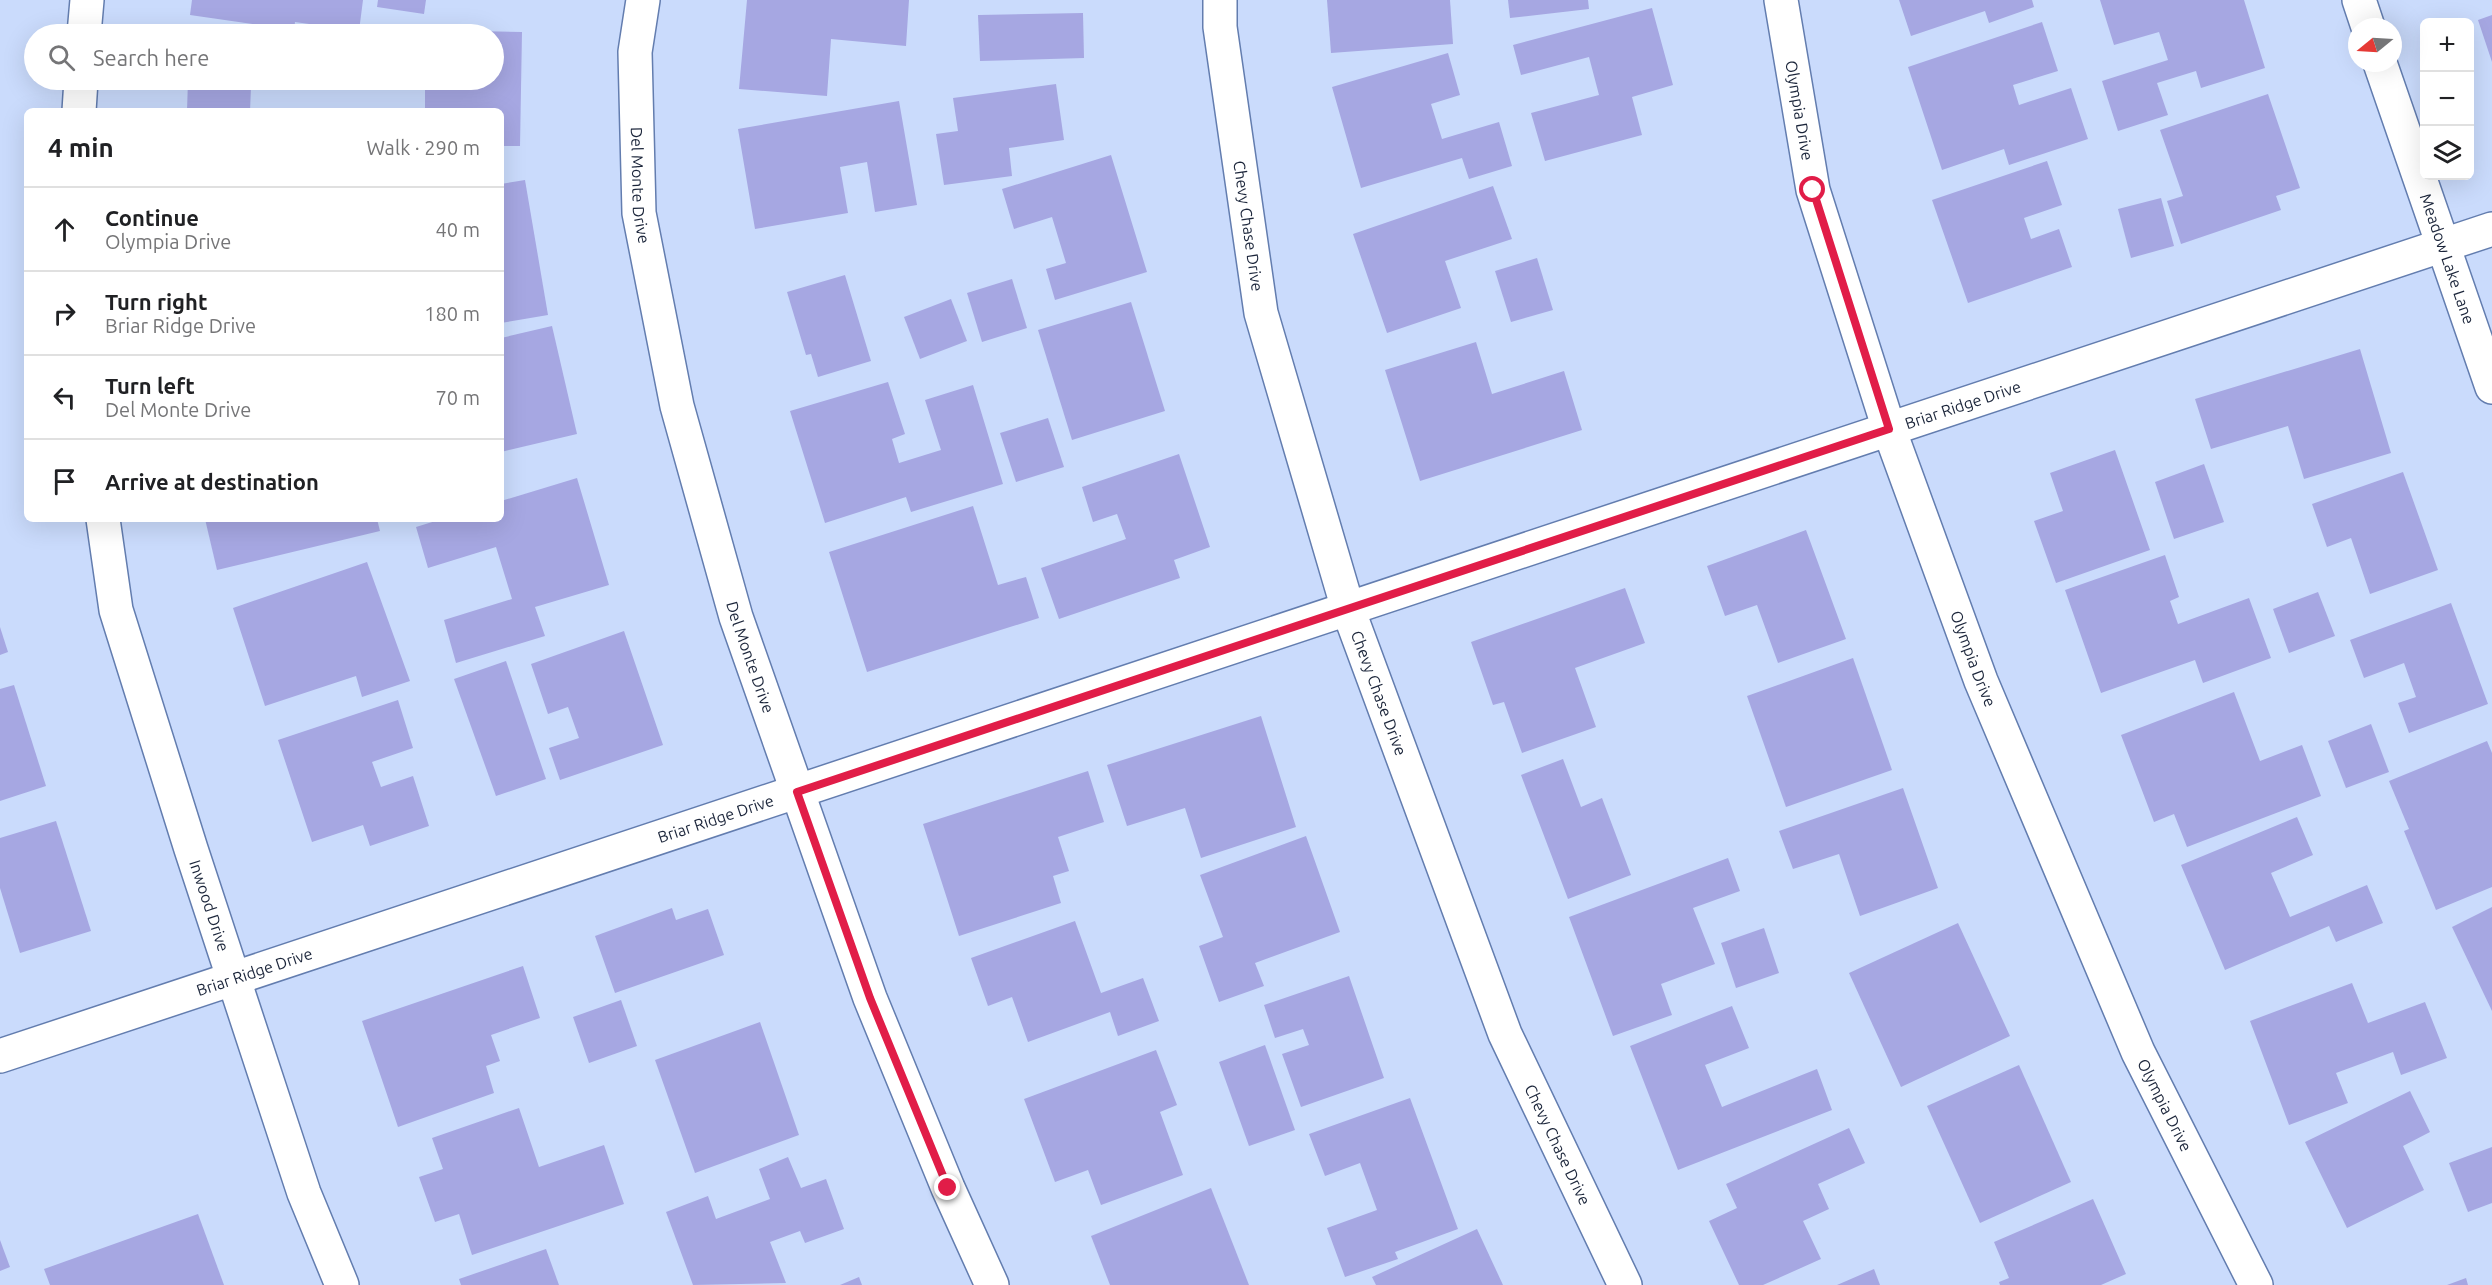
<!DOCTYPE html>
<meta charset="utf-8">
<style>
:root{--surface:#fff;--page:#f6f6f6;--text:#202124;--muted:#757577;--line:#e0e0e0}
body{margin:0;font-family:Ubuntu,sans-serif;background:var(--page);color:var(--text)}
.controls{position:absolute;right:18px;top:18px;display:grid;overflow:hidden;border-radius:9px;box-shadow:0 6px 24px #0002}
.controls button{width:54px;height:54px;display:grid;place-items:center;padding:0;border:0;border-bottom:2px solid var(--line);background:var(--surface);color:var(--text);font:30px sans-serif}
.compass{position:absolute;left:2348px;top:18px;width:54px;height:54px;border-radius:50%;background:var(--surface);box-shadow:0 6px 24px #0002;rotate:252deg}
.stop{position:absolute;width:18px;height:18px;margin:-14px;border:4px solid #e11d48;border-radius:50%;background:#fff}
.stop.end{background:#e11d48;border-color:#fff;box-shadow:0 2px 6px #0008}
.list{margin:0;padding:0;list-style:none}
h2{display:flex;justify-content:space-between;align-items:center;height:78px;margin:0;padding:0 24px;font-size:26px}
h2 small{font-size:20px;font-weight:400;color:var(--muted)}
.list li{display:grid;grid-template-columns:39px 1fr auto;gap:18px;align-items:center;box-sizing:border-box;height:84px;padding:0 24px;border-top:2px solid var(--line)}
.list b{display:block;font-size:22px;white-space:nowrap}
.list p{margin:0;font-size:20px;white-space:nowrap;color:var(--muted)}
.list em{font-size:20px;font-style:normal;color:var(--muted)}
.icon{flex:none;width:33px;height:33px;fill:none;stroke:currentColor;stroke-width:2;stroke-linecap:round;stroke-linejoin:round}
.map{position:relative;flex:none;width:2492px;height:1285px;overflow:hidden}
.search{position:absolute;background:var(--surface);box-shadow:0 6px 24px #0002;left:24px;top:24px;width:480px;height:66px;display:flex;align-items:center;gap:15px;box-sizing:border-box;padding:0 21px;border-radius:33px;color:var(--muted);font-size:22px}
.panel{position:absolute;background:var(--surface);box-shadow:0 6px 24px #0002;left:24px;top:108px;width:480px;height:414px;border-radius:9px}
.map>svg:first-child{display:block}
.building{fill:#a6a7e2}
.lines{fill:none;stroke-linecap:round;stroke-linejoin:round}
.street-casing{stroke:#637daf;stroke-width:36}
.street{stroke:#fff;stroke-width:33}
.route{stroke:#e11d48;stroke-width:8}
.labels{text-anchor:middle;stroke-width:5;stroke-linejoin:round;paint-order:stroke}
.street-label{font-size:16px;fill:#1b253a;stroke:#dce8ff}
</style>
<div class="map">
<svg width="2492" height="1285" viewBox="0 0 2492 1285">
<rect width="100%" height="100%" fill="#cadbfc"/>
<!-- building -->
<g class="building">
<polygon points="192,0 363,0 359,31 295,22 294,30 190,15"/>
<polygon points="378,0 426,0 424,14 377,7"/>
<polygon points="747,0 909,0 906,46 831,39 827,96 739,89"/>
<polygon points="1327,0 1450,0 1453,44 1331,53"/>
<polygon points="1508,0 1588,0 1589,9 1510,18"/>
<polygon points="1899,0 2032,0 2034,7 1989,23 1985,11 1911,36"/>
<polygon points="2100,0 2244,0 2265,68 2201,88 2196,71 2157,83 2168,115 2118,131 2102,81 2168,60 2159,32 2114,45"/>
<polygon points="1652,8 1673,85 1632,97 1642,135 1545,161 1531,113 1599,95 1589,57 1521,75 1513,45"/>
<polygon points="1083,13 1084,58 980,61 978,15"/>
<polygon points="2492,15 2492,62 2478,20"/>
<polygon points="2042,22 2058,71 2013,85 2019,105 2071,88 2088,139 2009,165 2004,149 1942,170 1908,67"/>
<polygon points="190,30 256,33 256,34 190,34"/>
<polygon points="426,30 522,32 520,146 501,146 501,111 425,111 425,80 494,80 494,34 426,34"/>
<polygon points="1448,53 1460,95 1431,104 1442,139 1499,122 1512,166 1469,179 1462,158 1361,188 1332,87"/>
<polygon points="188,80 294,80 294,88 251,87 250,111 187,111"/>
<polygon points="1056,84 1064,140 1009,148 1012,176 944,185 936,134 958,131 953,98"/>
<polygon points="2268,94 2300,188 2276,196 2281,210 2181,244 2167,201 2183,196 2160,130"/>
<polygon points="899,101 917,205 875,212 867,162 840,167 848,213 755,229 738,129"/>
<polygon points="1111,155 1147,272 1055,300 1046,269 1066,263 1052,217 1014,229 1002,189"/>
<polygon points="2047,161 2062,205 2024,218 2031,239 2059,229 2072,267 1968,303 1932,200"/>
<polygon points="525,180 548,315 501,323 501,184"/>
<polygon points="1493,186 1512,239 1445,261 1461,308 1387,333 1353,234"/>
<polygon points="2161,198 2174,246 2131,258 2118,209"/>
<polygon points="1537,258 1553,310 1511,322 1495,271"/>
<polygon points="845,275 871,361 818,377 811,354 806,355 787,292"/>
<polygon points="1012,279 1027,328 982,342 967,293"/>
<polygon points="951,299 967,341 920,359 904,317"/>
<polygon points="1131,302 1165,411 1072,440 1038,330"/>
<polygon points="552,326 577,434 501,452 501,338"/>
<polygon points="1476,342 1492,394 1564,371 1582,430 1420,481 1385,370"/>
<polygon points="2360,349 2391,453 2304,479 2288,426 2211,449 2195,399"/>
<polygon points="888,382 905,434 892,439 899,463 941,450 925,400 973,385 1003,484 911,512 906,497 825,523 790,411"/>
<polygon points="1048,418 1064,467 1016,482 1000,433"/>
<polygon points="2115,450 2150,550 2056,583 2034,521 2063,511 2050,473"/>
<polygon points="1179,454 1210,547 1174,560 1180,578 1059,619 1041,568 1126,539 1117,514 1093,522 1082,487"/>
<polygon points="2204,464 2224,522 2174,539 2155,482"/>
<polygon points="2403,472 2438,570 2370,594 2351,538 2327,547 2312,504"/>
<polygon points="577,478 609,585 535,607 545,636 456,663 444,620 512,599 496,547 428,568 416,527 442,519 501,519 501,501"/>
<polygon points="973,506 998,585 1026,577 1039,618 867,672 829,552"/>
<polygon points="205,519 377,519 380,531 217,570"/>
<polygon points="1806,530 1846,639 1778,663 1757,605 1725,616 1707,566"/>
<polygon points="2165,555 2179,597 2170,601 2178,624 2249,598 2271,658 2203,683 2195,660 2101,693 2065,590"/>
<polygon points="367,562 410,681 362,697 356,676 265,706 233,608"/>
<polygon points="1625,588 1645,643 1575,668 1596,727 1522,753 1504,702 1493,705 1471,642"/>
<polygon points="2318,592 2335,636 2289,653 2273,609"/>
<polygon points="2451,603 2488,704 2409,733 2398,703 2416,697 2404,663 2364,678 2350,640"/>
<polygon points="0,627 8,652 0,655"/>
<polygon points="624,631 663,745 560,780 549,748 579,738 568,707 548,714 531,664"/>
<polygon points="1853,658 1892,770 1786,807 1747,696"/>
<polygon points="506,661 546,779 496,796 454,679"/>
<polygon points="14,685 46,786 0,801 0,689"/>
<polygon points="2234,692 2260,761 2302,745 2321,796 2187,847 2174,814 2154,822 2121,735"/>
<polygon points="398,700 413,748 372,762 381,787 413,776 429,826 370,846 363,825 312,842 278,740"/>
<polygon points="1261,716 1296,827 1201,858 1185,808 1127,826 1107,765"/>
<polygon points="2371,724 2389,772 2346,788 2328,741"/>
<polygon points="2487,741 2492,753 2492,887 2436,910 2404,831 2409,829 2389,781"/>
<polygon points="1563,759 1581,807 1602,798 1631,875 1568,899 1521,775"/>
<polygon points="1088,771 1104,822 1058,837 1069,871 1053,876 1061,903 959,936 923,824"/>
<polygon points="1903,788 1938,888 1860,916 1839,854 1793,869 1779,831"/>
<polygon points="2297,817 2313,855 2271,873 2290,917 2367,885 2383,923 2336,942 2329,926 2225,970 2181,865"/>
<polygon points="56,821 91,931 20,953 0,888 0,838"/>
<polygon points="1306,836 1340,932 1255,963 1264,986 1219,1002 1199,946 1223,937 1200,875"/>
<polygon points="1728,858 1740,891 1693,908 1715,964 1661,984 1672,1015 1613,1036 1569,917"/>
<polygon points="2492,907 2492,1011 2452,927"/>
<polygon points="672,908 676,920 708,909 724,955 615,993 595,936"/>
<polygon points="1075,921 1101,993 1143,978 1159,1021 1118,1036 1110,1012 1028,1042 1012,997 988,1006 971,958"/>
<polygon points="1958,923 2010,1036 1901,1087 1849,973"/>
<polygon points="1764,928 1779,973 1736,988 1721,943"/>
<polygon points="523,966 540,1018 491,1035 500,1061 486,1066 494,1093 398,1127 362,1021"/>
<polygon points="1349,976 1384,1078 1301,1107 1282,1054 1309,1045 1303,1029 1275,1038 1264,1005"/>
<polygon points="2352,983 2368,1023 2425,1002 2447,1058 2401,1075 2393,1052 2336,1073 2348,1103 2289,1125 2250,1021"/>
<polygon points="621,1000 637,1046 589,1063 573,1017"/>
<polygon points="1732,1006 1749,1048 1705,1065 1722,1107 1817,1069 1832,1110 1678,1170 1630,1046"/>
<polygon points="760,1022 799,1135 695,1173 655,1060"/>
<polygon points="1265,1045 1295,1130 1249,1146 1219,1062"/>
<polygon points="1156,1050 1177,1105 1160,1112 1183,1175 1101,1205 1088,1170 1055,1182 1024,1099"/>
<polygon points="2019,1065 2071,1182 1980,1223 1927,1106"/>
<polygon points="2410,1091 2430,1132 2403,1146 2424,1190 2347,1228 2305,1142"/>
<polygon points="1410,1098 1458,1229 1395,1252 1398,1259 1345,1277 1327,1228 1377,1210 1360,1163 1325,1176 1309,1134"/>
<polygon points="519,1108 539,1167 604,1145 624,1204 472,1255 459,1214 435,1222 419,1177 443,1169 432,1138"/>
<polygon points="1849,1128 1865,1163 1818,1184 1829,1209 1803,1221 1821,1259 1763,1285 1739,1285 1709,1221 1737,1208 1726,1184"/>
<polygon points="2492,1147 2492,1203 2468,1212 2449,1163"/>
<polygon points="788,1157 801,1188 826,1179 844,1229 805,1243 800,1231 770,1242 786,1283 693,1285 666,1212 708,1196 716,1219 770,1199 759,1169"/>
<polygon points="1211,1188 1249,1285 1110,1285 1091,1236"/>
<polygon points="2093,1199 2126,1274 2101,1285 2000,1285 1999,1282 2009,1278 1994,1242"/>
<polygon points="198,1214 224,1285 50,1285 44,1269"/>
<polygon points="1477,1229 1503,1285 1376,1285 1372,1277"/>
<polygon points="0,1240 10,1267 0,1271"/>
<polygon points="546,1249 559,1285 461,1285 459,1279"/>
<polygon points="1874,1269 1880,1285 1837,1285"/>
<polygon points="859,1277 862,1285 840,1285"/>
<polygon points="2466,1278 2468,1285 2447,1285"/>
</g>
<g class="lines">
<defs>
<g id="street">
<path id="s1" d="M643 0 635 52 639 213 677 406 736 617 870 998 948 1188 992 1285"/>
<path id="s2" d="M1220 0V27L1261 313 1348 609 1505 1034 1625 1285"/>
<path id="s3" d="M1781 0 1813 190 1889 429 1981 681 2138 1052 2256 1285"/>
<polyline points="2359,0 2368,27"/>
<polyline points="84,34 87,0"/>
<path id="s4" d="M2380 63 2492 387"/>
<polyline points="79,111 81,80"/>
<path id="s5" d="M103 519 116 610 191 849 304 1193 342 1285"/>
<path id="s6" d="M0 1056 2492 229"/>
</g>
</defs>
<!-- street casing -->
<use href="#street" class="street-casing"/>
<!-- street -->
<use href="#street" class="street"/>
</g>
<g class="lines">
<!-- route -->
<polyline class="route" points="948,1188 870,998 797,792 1889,429 1813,190"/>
</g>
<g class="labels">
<!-- street labels -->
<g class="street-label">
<text dy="6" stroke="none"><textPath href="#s3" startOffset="112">Olympia Drive</textPath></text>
<text dy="6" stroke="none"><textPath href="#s1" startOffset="186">Del Monte Drive</textPath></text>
<text dy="6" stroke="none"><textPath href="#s2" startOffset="228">Chevy Chase Drive</textPath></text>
<text dy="6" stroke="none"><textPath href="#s4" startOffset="207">Meadow Lake Lane</textPath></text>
<text dy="6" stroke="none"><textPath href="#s6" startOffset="2068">Briar Ridge Drive</textPath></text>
<text dy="6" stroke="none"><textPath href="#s1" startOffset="672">Del Monte Drive</textPath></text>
<text dy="6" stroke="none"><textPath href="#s3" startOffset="688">Olympia Drive</textPath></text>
<text dy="6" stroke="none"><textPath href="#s2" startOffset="714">Chevy Chase Drive</textPath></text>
<text dy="6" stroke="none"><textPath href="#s6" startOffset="754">Briar Ridge Drive</textPath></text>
<text dy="6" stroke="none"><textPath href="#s5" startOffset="402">Inwood Drive</textPath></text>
<text dy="6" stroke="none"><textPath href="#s6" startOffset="268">Briar Ridge Drive</textPath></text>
<text dy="6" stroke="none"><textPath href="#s3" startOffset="1174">Olympia Drive</textPath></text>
<text dy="6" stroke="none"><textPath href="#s2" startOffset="1200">Chevy Chase Drive</textPath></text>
</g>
</g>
</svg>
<div class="controls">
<button>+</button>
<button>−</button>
<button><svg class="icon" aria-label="layers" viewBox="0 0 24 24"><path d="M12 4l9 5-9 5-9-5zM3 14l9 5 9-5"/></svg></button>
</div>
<svg class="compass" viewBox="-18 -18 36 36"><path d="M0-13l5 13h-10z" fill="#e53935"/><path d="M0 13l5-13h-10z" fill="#757577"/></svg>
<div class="stop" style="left:1813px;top:190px"></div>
<div class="stop end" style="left:948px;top:1188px"></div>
<div class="search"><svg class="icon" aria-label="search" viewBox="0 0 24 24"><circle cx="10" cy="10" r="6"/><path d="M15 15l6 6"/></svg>Search here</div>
<section class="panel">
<h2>4 min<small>Walk · 290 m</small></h2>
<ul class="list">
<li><svg class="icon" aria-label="ahead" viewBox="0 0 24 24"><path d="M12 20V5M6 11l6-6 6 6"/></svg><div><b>Continue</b><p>Olympia Drive</p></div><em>40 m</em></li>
<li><svg class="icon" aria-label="right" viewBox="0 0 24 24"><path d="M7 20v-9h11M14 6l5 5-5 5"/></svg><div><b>Turn right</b><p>Briar Ridge Drive</p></div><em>180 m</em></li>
<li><svg class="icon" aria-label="left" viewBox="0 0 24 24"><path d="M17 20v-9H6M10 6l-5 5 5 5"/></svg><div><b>Turn left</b><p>Del Monte Drive</p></div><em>70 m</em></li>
<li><svg class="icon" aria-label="arrive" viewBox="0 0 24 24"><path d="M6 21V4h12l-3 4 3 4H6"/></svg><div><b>Arrive at destination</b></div></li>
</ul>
</section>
</div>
